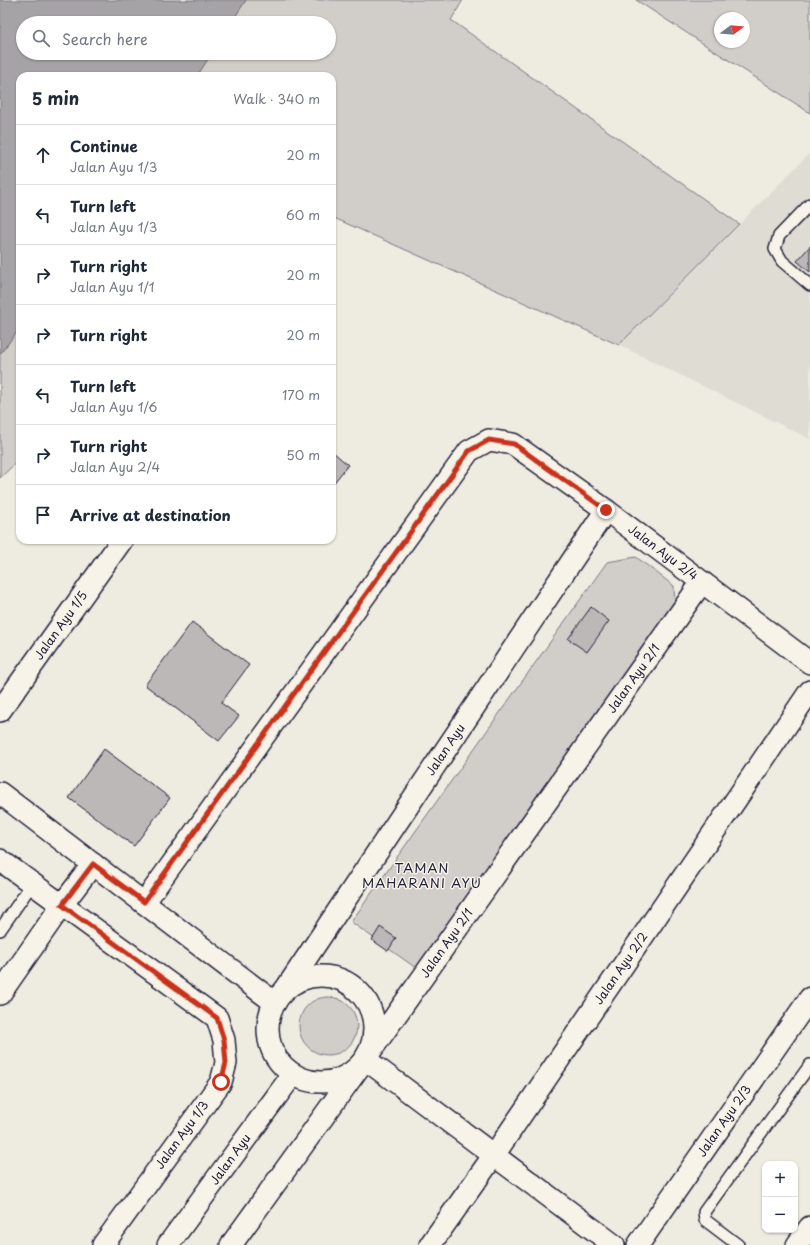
<!DOCTYPE html>
<meta charset="utf-8">
<style>
:root{--surface:#fff;--page:#f2f2f3;--text:#1f2937;--muted:#747a83;--line:#e0e1e3}
body{margin:0;font-family:"Playpen Sans",sans-serif;background:var(--page);color:var(--text)}
.controls{position:absolute;right:12px;bottom:12px;display:grid;overflow:hidden;border-radius:8px;box-shadow:0 1px 3px #0004}
.controls button{width:36px;height:36px;display:grid;place-items:center;padding:0;border:0;border-bottom:1px solid var(--line);background:var(--surface);color:var(--text);font:20px sans-serif}
.compass{position:absolute;left:714px;top:12px;width:36px;height:36px;border-radius:50%;background:var(--surface);box-shadow:0 1px 3px #0004;rotate:74deg}
.stop{position:absolute;width:12px;height:12px;margin:-9px;border:3px solid #c8321e;border-radius:50%;background:#fff}
.stop.end{background:#c8321e;border-color:#fff;box-shadow:0 1px 4px #0008}
.list{margin:0;padding:0;list-style:none}
h2{display:flex;justify-content:space-between;align-items:center;height:52px;margin:0;padding:0 16px;font-size:17px}
h2 small{font-size:13px;font-weight:400;color:var(--muted)}
.list li{display:grid;grid-template-columns:26px 1fr auto;gap:12px;align-items:center;box-sizing:border-box;height:60px;padding:0 16px;border-top:1px solid var(--line)}
.list b{display:block;font-size:15px;white-space:nowrap}
.list p{margin:0;font-size:13px;white-space:nowrap;color:var(--muted)}
.list em{font-size:13px;font-style:normal;color:var(--muted)}
.icon{flex:none;width:22px;height:22px;fill:none;stroke:currentColor;stroke-width:2;stroke-linecap:round;stroke-linejoin:round}
.map{position:relative;flex:none;width:810px;height:1245px;overflow:hidden}
.search{position:absolute;background:var(--surface);box-shadow:0 1px 3px #0004;left:16px;top:16px;width:320px;height:44px;display:flex;align-items:center;gap:10px;box-sizing:border-box;padding:0 14px;border-radius:22px;color:var(--muted);font-size:15px}
.panel{position:absolute;background:var(--surface);box-shadow:0 1px 3px #0004;left:16px;top:72px;width:320px;height:472px;border-radius:12px}
.map>svg:first-child{display:block}
.built{fill:#dfdcd4}
.green{fill:#d1cdc9;stroke:#7a7882;fill-rule:evenodd}
.water{fill:#a6a3a6;stroke:#716f7b}
.building{fill:#bbb8b7;stroke:#22223b}
.lines{fill:none;stroke-linecap:round;stroke-linejoin:round}
.lane-casing{stroke:#22223b;stroke-width:14}
.street-casing{stroke:#22223b;stroke-width:24}
.lane{stroke:#f7f3e8;stroke-width:11}
.street{stroke:#f7f3e8;stroke-width:21}
.route{stroke:#c8321e;stroke-width:5}
.labels{text-anchor:middle;stroke-width:3;stroke-linejoin:round;paint-order:stroke}
.street-label{font-size:12px;fill:#22223b;stroke:#f7f3e8}
.neighbourhood-label{font-size:13px;letter-spacing:1px;fill:#22223b;stroke:#f7f3e8}
</style>
<div class="map">
<svg width="810" height="1245" viewBox="0 0 810 1245">
<rect width="100%" height="100%" fill="#eeebe1"/>
<filter id="ink" filterUnits="userSpaceOnUse"><feTurbulence type="fractalNoise" baseFrequency=".025" numOctaves="2"/><feDisplacementMap in="SourceGraphic" scale="8" xChannelSelector="R" yChannelSelector="G"/><feConvolveMatrix kernelMatrix="1 2 1 2 8 2 1 2 1" color-interpolation-filters="sRGB"/></filter>
<g filter="url(#ink)">
<!-- built -->
<polygon class="built" points="810,153 810,439 619,345"/>
<!-- green -->
<g class="green">
<polygon points="246,0 463,0 451,20 739,224 619,345 332,217 332,76 197,76 212,53 329,53 329,23 231,23"/>
<path d="M636 0H810V113ZM720 18H744V42H720Z"/>
<polygon points="20,328 20,459 0,478 0,354"/>
<polygon points="636,557 674,586 675,607 416,968 351,922 607,562"/>
<circle cx="328" cy="1026" r="29"/>
</g>
<!-- water -->
<polygon class="water" points="0,0 246,0 231,23 23,23 23,53 212,53 197,76 20,76 20,328 0,354"/>
<!-- building -->
<g class="building">
<polygon points="810,246 810,272 797,261"/>
<polygon points="332,451 348,465 332,485"/>
<polygon points="591,607 609,621 587,652 568,639"/>
<polygon points="192,622 249,665 221,703 239,716 219,741 145,685"/>
<polygon points="104,749 170,798 134,846 69,798"/>
<polygon points="380,927 396,938 388,951 372,940"/>
</g>
<g class="lines">
<defs>
<g id="lane">
<polyline points="810,204 779,236 775,249 782,261 810,285"/>
<polyline points="0,930 32,884"/>
<polyline points="738,1245 705,1220 704,1212 810,1065"/>
</g>
<g id="street">
<path id="s1" d="M0 711 122 540"/>
<polyline points="0,793 275,1003"/>
<polyline points="0,860 217,1018 224,1040 226,1063 221,1082 103,1245"/>
<path id="s2" d="M144 903 469 451 489 440 513 444 606 510 810 663"/>
<circle cx="321" cy="1029" r="53"/>
<path id="s3" d="M285 990 606 510"/>
<polyline points="0,994 62,905 93,864"/>
<polyline points="365,1059 614,1245"/>
<path id="s4" d="M168 1245 293 1074"/>
<path id="s5" d="M231 1245 365 1059 702 582"/>
<path id="s6" d="M430 1245 494 1155 810 691"/>
<path id="s7" d="M638 1245 810 998"/>
<polyline points="797,1245 810,1227"/>
</g>
</defs>
<!-- lane casing -->
<use href="#lane" class="lane-casing"/>
<!-- street casing -->
<use href="#street" class="street-casing"/>
<!-- lane -->
<use href="#lane" class="lane"/>
<!-- street -->
<use href="#street" class="street"/>
</g>
</g>
<g class="lines" filter="url(#ink)">
<!-- route -->
<polyline class="route" points="221,1082 226,1063 224,1040 217,1018 62,905 93,864 144,902 469,451 489,440 514,444 606,510"/>
</g>
<g class="labels">
<!-- street labels -->
<g class="street-label">
<text dy="4" stroke="none"><textPath href="#s2" startOffset="789">Jalan Ayu 2/4</textPath></text>
<text dy="4" stroke="none"><textPath href="#s1" startOffset="105">Jalan Ayu 1/5</textPath></text>
<text dy="4" stroke="none"><textPath href="#s5" startOffset="695">Jalan Ayu 2/1</textPath></text>
<text dy="4" stroke="none"><textPath href="#s3" startOffset="289">Jalan Ayu</textPath></text>
<text dy="4" stroke="none"><textPath href="#s5" startOffset="371">Jalan Ayu 2/1</textPath></text>
<text dy="4" stroke="none"><textPath href="#s6" startOffset="336">Jalan Ayu 2/2</textPath></text>
<text dy="4" stroke="none"><textPath href="#s7" startOffset="151">Jalan Ayu 2/3</textPath></text>
<text transform="translate(182 1135) rotate(-54)" y="4">Jalan Ayu 1/3</text>
<text dy="4" stroke="none"><textPath href="#s4" startOffset="106">Jalan Ayu</textPath></text>
</g>
<!-- neighbourhood labels -->
<g class="neighbourhood-label">
<text x="422" y="873">TAMAN<tspan x="422" dy="15">MAHARANI AYU</tspan></text>
</g>
</g>
</svg>
<div class="controls">
<button>+</button>
<button>−</button>
</div>
<svg class="compass" viewBox="-18 -18 36 36"><path d="M0-13l5 13h-10z" fill="#e53935"/><path d="M0 13l5-13h-10z" fill="#747a83"/></svg>
<div class="stop" style="left:221px;top:1082px"></div>
<div class="stop end" style="left:606px;top:510px"></div>
<div class="search"><svg class="icon" aria-label="search" viewBox="0 0 24 24"><circle cx="10" cy="10" r="6"/><path d="M15 15l6 6"/></svg>Search here</div>
<section class="panel">
<h2>5 min<small>Walk · 340 m</small></h2>
<ul class="list">
<li><svg class="icon" aria-label="ahead" viewBox="0 0 24 24"><path d="M12 20V5M6 11l6-6 6 6"/></svg><div><b>Continue</b><p>Jalan Ayu 1/3</p></div><em>20 m</em></li>
<li><svg class="icon" aria-label="left" viewBox="0 0 24 24"><path d="M17 20v-9H6M10 6l-5 5 5 5"/></svg><div><b>Turn left</b><p>Jalan Ayu 1/3</p></div><em>60 m</em></li>
<li><svg class="icon" aria-label="right" viewBox="0 0 24 24"><path d="M7 20v-9h11M14 6l5 5-5 5"/></svg><div><b>Turn right</b><p>Jalan Ayu 1/1</p></div><em>20 m</em></li>
<li><svg class="icon" aria-label="right" viewBox="0 0 24 24"><path d="M7 20v-9h11M14 6l5 5-5 5"/></svg><div><b>Turn right</b></div><em>20 m</em></li>
<li><svg class="icon" aria-label="left" viewBox="0 0 24 24"><path d="M17 20v-9H6M10 6l-5 5 5 5"/></svg><div><b>Turn left</b><p>Jalan Ayu 1/6</p></div><em>170 m</em></li>
<li><svg class="icon" aria-label="right" viewBox="0 0 24 24"><path d="M7 20v-9h11M14 6l5 5-5 5"/></svg><div><b>Turn right</b><p>Jalan Ayu 2/4</p></div><em>50 m</em></li>
<li><svg class="icon" aria-label="arrive" viewBox="0 0 24 24"><path d="M6 21V4h12l-3 4 3 4H6"/></svg><div><b>Arrive at destination</b></div></li>
</ul>
</section>
</div>
